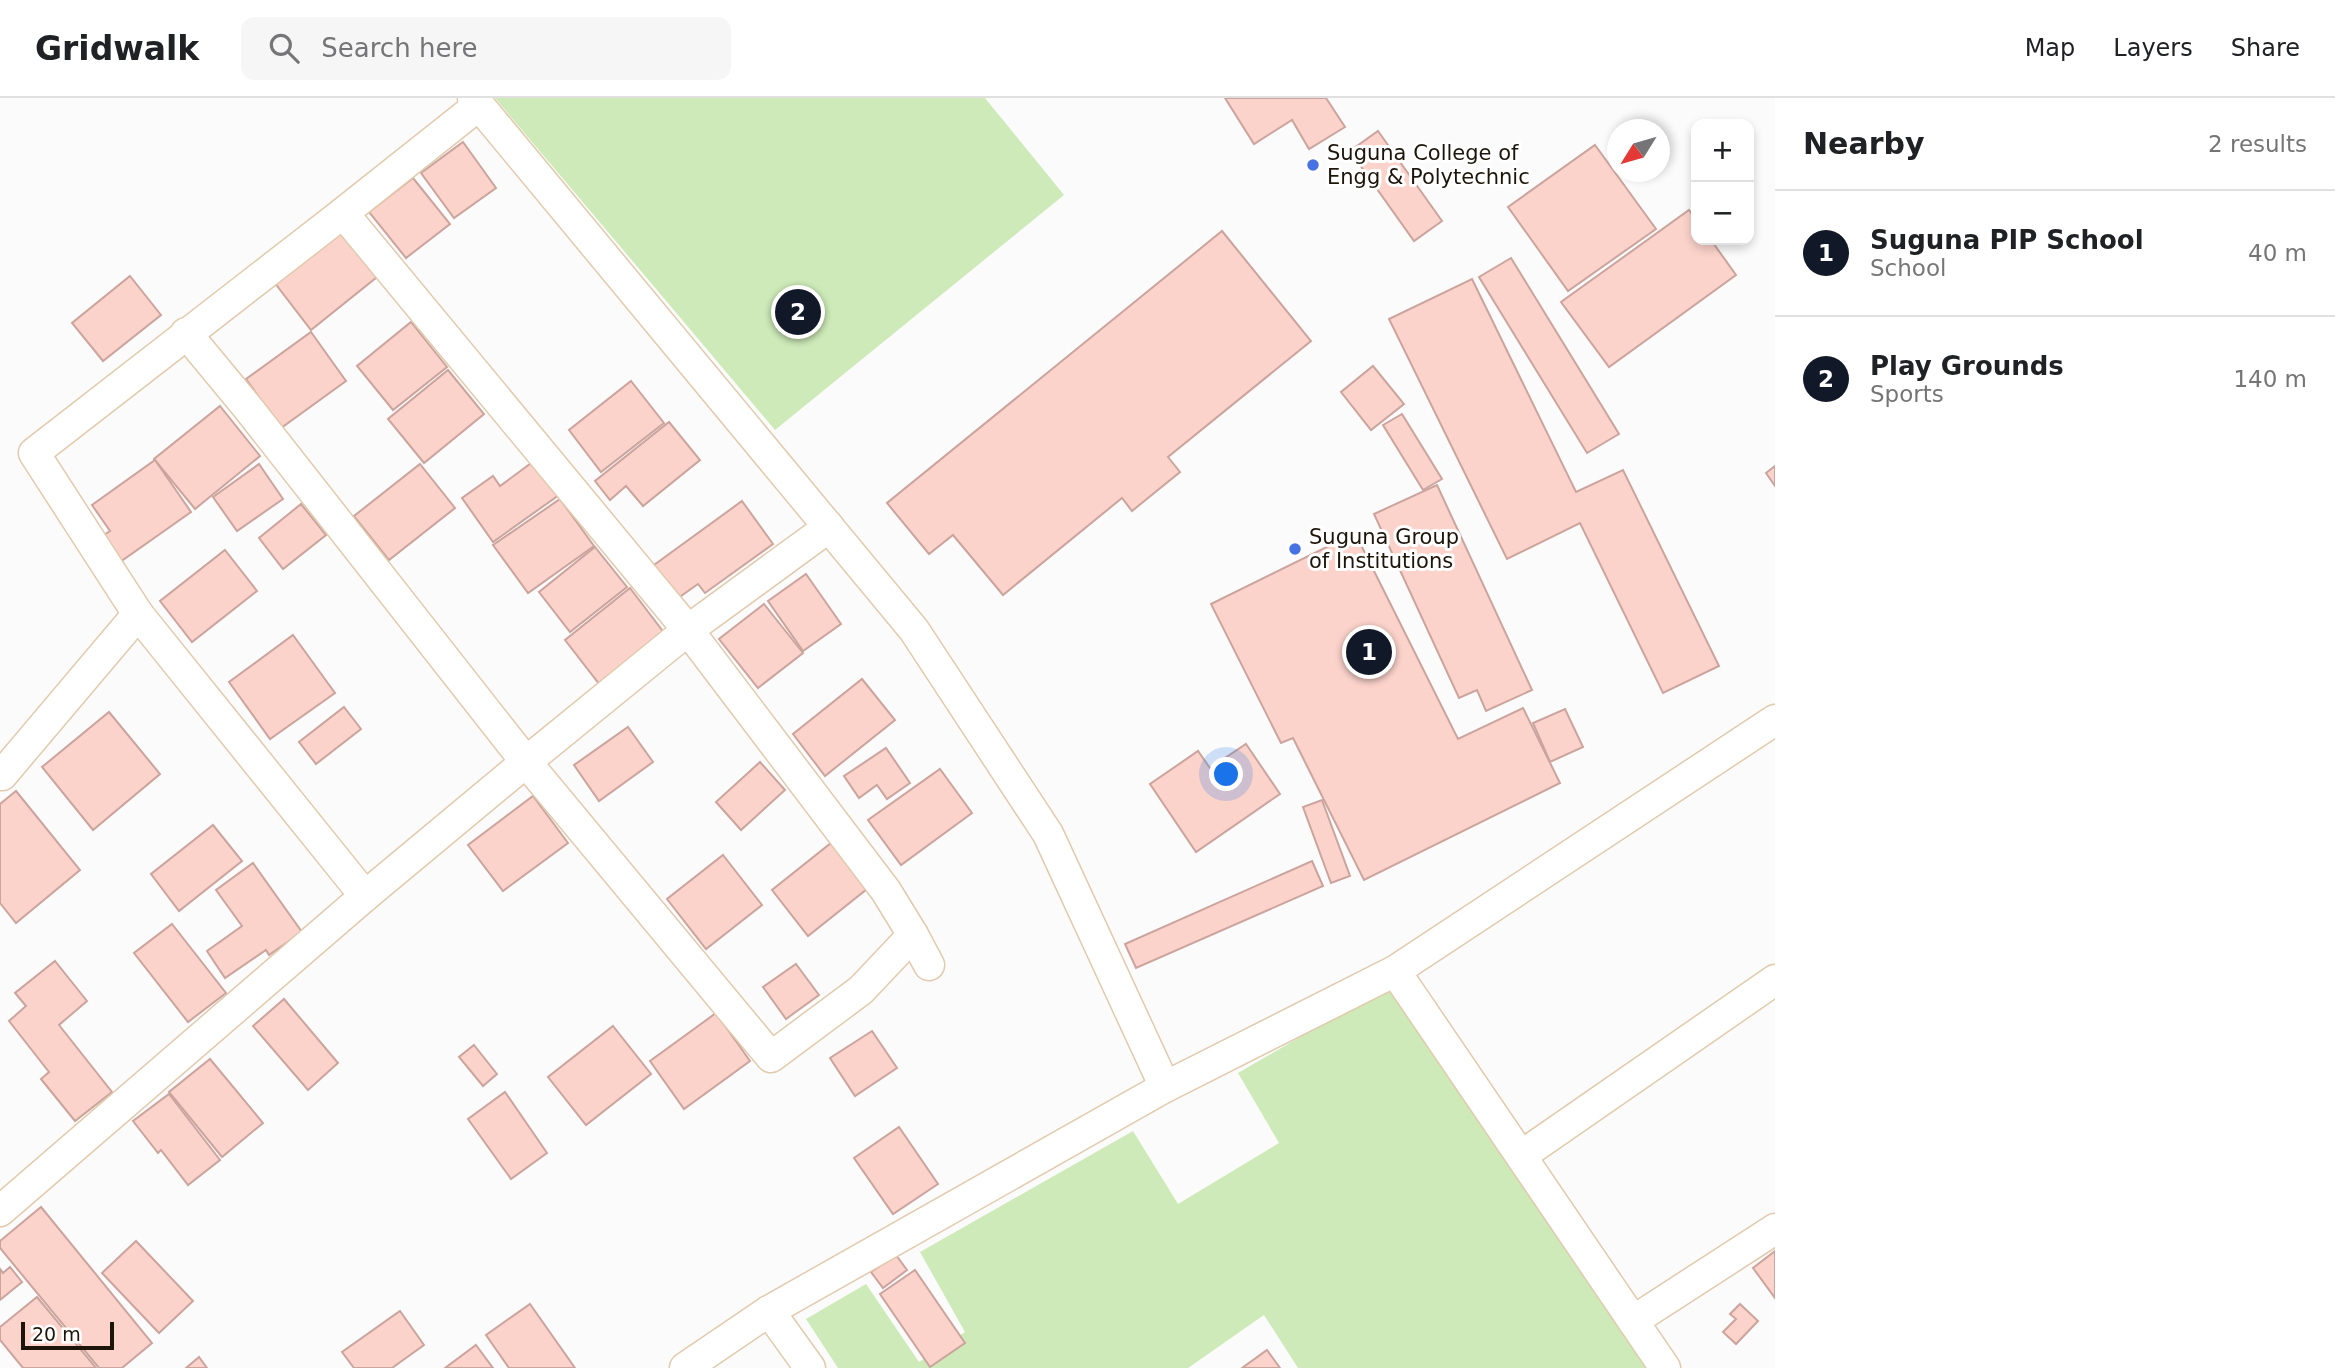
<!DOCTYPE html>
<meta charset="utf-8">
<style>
:root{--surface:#fff;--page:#f6f6f6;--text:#202124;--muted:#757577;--line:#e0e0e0;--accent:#111827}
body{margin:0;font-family:"DejaVu Sans",sans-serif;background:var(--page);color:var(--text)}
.controls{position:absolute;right:21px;top:21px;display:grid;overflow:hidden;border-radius:14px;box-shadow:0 4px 10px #0003}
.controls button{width:63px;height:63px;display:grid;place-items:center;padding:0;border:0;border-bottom:2px solid var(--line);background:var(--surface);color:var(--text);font:35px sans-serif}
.compass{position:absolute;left:1607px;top:21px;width:63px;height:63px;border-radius:50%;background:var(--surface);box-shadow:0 4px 10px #0003;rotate:233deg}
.scale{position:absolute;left:21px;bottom:18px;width:93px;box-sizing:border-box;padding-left:7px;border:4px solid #1d150a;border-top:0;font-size:19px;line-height:24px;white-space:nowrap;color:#1d150a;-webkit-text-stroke:5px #fff;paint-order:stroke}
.you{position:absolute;left:1227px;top:677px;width:24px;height:24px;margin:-18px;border:5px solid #fff;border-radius:50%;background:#1a73e8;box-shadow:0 0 0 10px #1a73e833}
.badge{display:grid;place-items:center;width:46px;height:46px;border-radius:50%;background:var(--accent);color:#fff;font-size:23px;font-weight:700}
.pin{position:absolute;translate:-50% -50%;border:4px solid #fff;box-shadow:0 2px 7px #0006}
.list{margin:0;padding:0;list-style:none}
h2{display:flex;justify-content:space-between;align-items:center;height:91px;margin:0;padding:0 28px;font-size:30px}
h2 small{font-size:23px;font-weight:400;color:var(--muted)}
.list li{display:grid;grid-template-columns:46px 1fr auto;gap:21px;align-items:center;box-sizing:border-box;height:126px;padding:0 28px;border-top:2px solid var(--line)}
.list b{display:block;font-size:26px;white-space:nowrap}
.list p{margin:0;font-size:23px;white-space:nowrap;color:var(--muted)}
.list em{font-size:23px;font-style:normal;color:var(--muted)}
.icon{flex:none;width:38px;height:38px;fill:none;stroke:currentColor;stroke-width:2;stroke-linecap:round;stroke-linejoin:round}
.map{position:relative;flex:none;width:1775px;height:1270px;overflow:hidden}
header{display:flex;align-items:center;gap:42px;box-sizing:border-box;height:98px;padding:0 35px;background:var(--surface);border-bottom:2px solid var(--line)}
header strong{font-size:33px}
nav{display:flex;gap:38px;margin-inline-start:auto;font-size:24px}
.search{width:490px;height:63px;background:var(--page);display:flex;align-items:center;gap:18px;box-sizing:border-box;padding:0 24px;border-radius:14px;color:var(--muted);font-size:26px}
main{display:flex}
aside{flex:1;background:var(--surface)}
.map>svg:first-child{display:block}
.green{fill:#cdeab8}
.building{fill:#fbd3cb;stroke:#cba49d;stroke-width:2}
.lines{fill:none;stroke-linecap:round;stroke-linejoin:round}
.minor-casing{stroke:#e2caad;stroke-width:33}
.minor{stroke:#fff;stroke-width:30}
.poi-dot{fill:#4672e4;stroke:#fff;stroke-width:2.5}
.labels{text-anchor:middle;stroke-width:6;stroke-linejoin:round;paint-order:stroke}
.poi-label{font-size:21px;fill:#1d150a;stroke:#fff;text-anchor:start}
</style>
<header>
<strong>Gridwalk</strong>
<div class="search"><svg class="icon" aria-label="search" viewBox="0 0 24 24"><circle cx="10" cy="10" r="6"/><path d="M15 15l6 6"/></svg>Search here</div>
<nav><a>Map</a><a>Layers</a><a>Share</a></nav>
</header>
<main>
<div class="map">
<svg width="1775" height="1270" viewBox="0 0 1775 1270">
<rect width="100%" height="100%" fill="#fbfbfb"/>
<!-- green -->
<g class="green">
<polygon points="495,0 985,0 1064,97 775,332"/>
<polygon points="1390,887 1650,1270 1298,1270 1264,1217 1188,1270 838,1270 806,1221 866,1186 919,1264 965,1234 920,1154 1133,1033 1178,1106 1279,1045 1238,975"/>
</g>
<!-- building -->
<g class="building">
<polygon points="1225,0 1326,0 1345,29 1309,51 1292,22 1254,46"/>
<polygon points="1378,33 1442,123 1414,143 1350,53"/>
<polygon points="463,44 496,90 454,120 421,75"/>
<polygon points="1595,47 1656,131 1568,193 1508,109"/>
<polygon points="413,80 450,126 406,160 369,114"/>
<polygon points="1689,112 1696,122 1696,142 1711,142 1736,177 1609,269 1561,204"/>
<polygon points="340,132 377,179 311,232 274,184"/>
<polygon points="1222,133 1311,243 1168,359 1180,374 1132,413 1122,400 1003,497 953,437 929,456 887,405"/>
<polygon points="1511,160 1619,336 1587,355 1479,179"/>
<polygon points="130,178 161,217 103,263 72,225"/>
<polygon points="1472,181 1576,394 1623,372 1719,568 1663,595 1580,425 1507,461 1389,221"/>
<polygon points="411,224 447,269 393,312 357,268"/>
<polygon points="311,234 346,283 281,330 246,281"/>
<polygon points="1373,268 1404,306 1371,332 1341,294"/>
<polygon points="448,272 484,316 424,365 388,321"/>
<polygon points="631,283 664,325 601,374 569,332"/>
<polygon points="220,308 260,358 195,411 154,361"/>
<polygon points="1402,316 1442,381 1423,392 1383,327"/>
<polygon points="669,324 700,362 643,408 626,388 610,402 595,383"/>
<polygon points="155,362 191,414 120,464 102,438 110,433 92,407"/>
<polygon points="534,363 559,397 493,444 462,400 493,378 500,388"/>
<polygon points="259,366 283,401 237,433 213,399"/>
<polygon points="420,366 455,410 389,462 354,418"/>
<polygon points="1775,368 1775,388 1766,375"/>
<polygon points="1437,387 1532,592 1486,613 1477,592 1459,600 1374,416"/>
<polygon points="560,401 594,448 528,495 493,447"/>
<polygon points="742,403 773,446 705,495 698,486 678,500 654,467"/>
<polygon points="301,406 326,437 283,471 259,440"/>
<polygon points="1355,435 1458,641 1523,610 1560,685 1364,782 1293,640 1281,645 1211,506"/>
<polygon points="595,449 627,489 570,534 539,494"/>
<polygon points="225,452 257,493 192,544 160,503"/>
<polygon points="806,476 841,526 803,553 768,503"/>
<polygon points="630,490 665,536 600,587 565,542"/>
<polygon points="764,506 803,555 758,590 719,541"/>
<polygon points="293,537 335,595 270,641 229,584"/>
<polygon points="862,581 895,622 825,678 793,636"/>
<polygon points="344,609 361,631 316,666 299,644"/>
<polygon points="1565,611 1583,649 1550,664 1533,625"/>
<polygon points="109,614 160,676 93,732 42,669"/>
<polygon points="628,629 653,664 599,703 574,667"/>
<polygon points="1246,646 1280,696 1196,754 1150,686 1198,653 1210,670"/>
<polygon points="886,650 910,685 887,701 877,687 859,700 844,678"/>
<polygon points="760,664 785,692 741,732 716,704"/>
<polygon points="940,671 972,715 901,767 868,722"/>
<polygon points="16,693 80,772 16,825 0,805 0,706"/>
<polygon points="533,698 568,745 503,793 468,747"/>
<polygon points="1322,702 1350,778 1331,785 1303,709"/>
<polygon points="213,727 242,763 179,813 151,776"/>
<polygon points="836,741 872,787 808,838 772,792"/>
<polygon points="723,757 762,807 706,851 667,801"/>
<polygon points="1312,763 1323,788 1136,870 1125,846"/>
<polygon points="253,765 302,834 269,857 266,852 225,880 207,853 242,828 216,792"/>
<polygon points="172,826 226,895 188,924 134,855"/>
<polygon points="55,863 87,903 59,927 112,994 75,1023 41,981 49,974 9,923 26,908 15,895"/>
<polygon points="796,866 819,897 786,921 763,889"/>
<polygon points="284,901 338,965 308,992 253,928"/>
<polygon points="716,915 750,963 684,1011 650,963"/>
<polygon points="613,928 651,976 586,1027 548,979"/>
<polygon points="872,933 897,970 855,998 830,960"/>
<polygon points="474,947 497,976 483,988 459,959"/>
<polygon points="210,961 263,1025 222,1059 169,994"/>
<polygon points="505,994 547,1055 511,1081 468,1021"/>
<polygon points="169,996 220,1062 188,1087 161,1052 158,1055 133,1023"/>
<polygon points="899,1029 938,1086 893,1116 854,1060"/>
<polygon points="41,1109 152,1245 122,1270 99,1270 0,1150 0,1143"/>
<polygon points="136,1143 193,1203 159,1235 102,1175"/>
<polygon points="1775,1153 1775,1200 1753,1170"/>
<polygon points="896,1157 907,1172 883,1190 871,1174"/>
<polygon points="10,1169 22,1184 0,1202 0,1171 3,1175"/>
<polygon points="915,1172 965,1245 930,1269 880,1196"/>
<polygon points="37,1199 96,1270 23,1270 0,1242 0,1229"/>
<polygon points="530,1206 575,1270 509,1270 486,1237"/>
<polygon points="1740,1206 1758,1223 1736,1246 1723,1234 1736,1221 1730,1216"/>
<polygon points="400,1213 424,1247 392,1270 354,1270 342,1254"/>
<polygon points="476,1247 493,1270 445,1270"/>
<polygon points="1267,1252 1280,1270 1242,1270"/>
<polygon points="199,1259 207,1270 186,1270"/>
</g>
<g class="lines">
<defs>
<g id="minor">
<polyline points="473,0 914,532 1048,736 1165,989"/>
<polyline points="343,115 479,7"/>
<polyline points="138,516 365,798"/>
<polyline points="2,677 138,516 34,355 343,115 688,532 886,793 913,837 861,892 771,959 526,664 248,310 186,235"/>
<polyline points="913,837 929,867"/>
<polyline points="1395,873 1775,622"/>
<polyline points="1521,1058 1775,882"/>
<polyline points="0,1113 365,798 526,664 688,532 829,429"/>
<polyline points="769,1213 810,1270"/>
<polyline points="1633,1223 1775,1131"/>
<polyline points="685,1270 769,1213 1165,989 1395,873 1665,1270"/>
</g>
</defs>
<!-- minor casing -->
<use href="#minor" class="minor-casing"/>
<!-- minor -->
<use href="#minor" class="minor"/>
</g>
<!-- markers -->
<g class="poi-dot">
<circle cx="1313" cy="67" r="7"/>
<circle cx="1295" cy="451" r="7"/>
</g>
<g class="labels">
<!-- poi labels -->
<g class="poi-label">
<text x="1327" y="62">Suguna College of<tspan x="1327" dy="24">Engg &amp; Polytechnic</tspan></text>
<text x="1309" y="446">Suguna Group<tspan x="1309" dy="24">of Institutions</tspan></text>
</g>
</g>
</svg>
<div class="controls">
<button>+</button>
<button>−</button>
</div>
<svg class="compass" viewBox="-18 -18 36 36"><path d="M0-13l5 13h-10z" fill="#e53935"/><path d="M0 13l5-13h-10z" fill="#757577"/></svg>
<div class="scale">20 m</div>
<div class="you"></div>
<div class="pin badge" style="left:1369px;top:554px">1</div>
<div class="pin badge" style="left:798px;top:214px">2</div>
</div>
<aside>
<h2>Nearby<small>2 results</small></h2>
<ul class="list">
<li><span class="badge">1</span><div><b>Suguna PIP School</b><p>School</p></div><em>40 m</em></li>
<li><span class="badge">2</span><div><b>Play Grounds</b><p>Sports</p></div><em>140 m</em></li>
</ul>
</aside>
</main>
